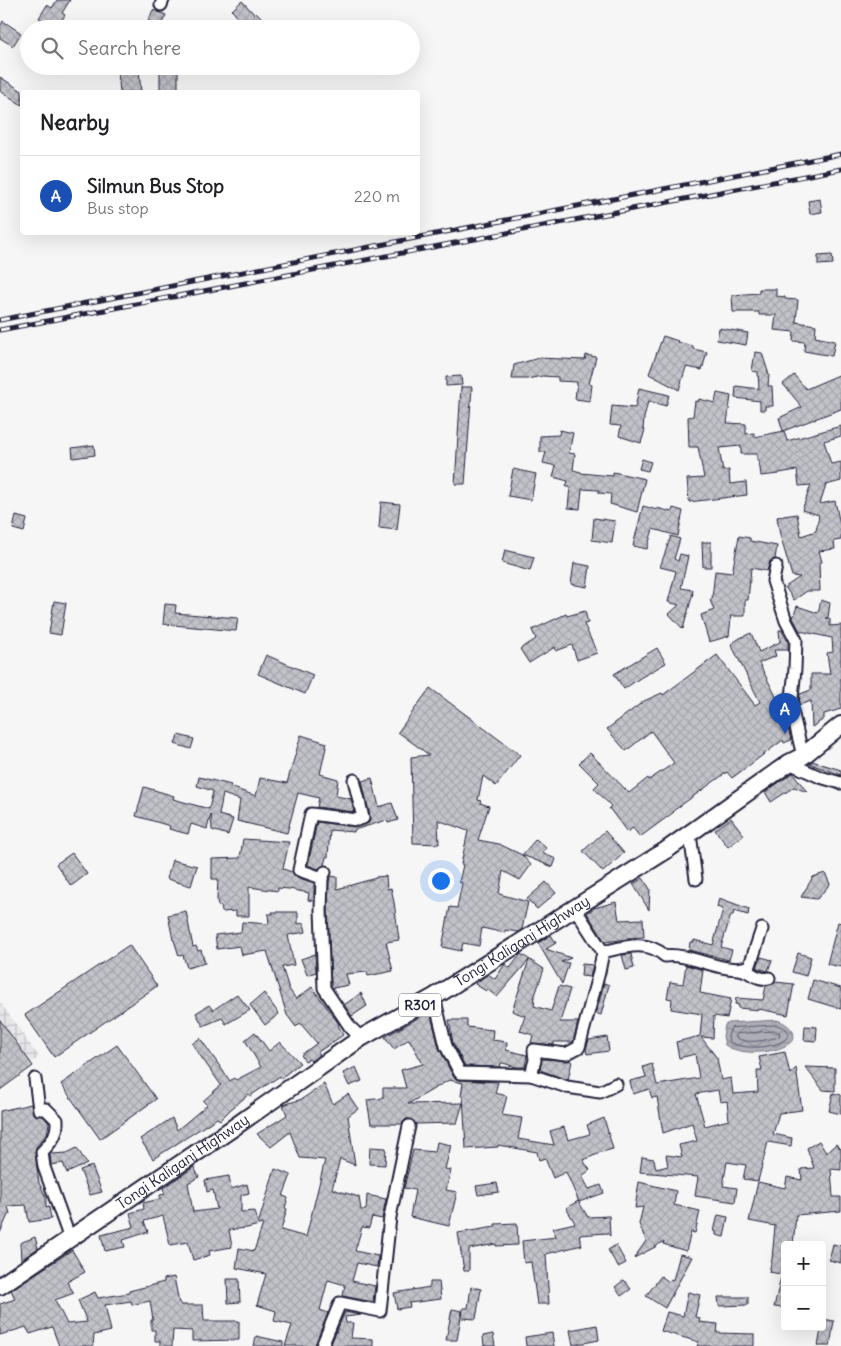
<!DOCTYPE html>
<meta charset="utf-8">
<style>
:root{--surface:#fff;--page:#f2f2f2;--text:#202124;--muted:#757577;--line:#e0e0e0;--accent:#b45309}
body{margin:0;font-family:Delius,sans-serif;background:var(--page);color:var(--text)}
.controls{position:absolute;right:15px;bottom:15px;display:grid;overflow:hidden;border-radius:5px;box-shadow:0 5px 20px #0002}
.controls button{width:45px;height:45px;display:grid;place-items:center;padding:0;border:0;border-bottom:1px solid var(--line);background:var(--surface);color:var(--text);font:25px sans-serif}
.you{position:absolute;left:440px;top:880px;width:18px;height:18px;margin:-12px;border:4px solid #fff;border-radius:50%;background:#1a73e8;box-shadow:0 0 0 8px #1a73e833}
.badge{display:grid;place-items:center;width:32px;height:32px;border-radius:50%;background:var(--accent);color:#fff;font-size:16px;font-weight:700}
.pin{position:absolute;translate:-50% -41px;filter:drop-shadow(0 1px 2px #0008)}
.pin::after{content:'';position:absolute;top:26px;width:18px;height:15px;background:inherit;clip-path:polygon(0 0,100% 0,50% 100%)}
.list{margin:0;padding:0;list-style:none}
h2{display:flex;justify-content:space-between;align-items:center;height:65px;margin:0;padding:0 20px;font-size:21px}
h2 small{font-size:16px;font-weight:400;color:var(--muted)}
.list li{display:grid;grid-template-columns:32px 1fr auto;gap:15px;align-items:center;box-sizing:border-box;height:80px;padding:0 20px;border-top:1px solid var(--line)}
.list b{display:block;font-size:19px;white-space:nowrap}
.list p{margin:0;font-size:16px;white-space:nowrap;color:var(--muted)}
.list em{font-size:16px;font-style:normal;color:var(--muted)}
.icon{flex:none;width:28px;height:28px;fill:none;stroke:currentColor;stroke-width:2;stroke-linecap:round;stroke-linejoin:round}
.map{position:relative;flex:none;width:841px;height:1346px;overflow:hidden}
.search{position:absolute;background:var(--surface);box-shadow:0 5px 20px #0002;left:20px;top:20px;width:400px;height:55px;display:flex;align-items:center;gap:12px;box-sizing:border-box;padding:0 18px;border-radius:28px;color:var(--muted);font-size:19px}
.panel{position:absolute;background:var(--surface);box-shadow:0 5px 20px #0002;left:20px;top:90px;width:400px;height:145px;border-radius:5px}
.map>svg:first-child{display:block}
.industrial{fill:url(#industrial-grid)}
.water{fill:url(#water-waves);stroke:#767685}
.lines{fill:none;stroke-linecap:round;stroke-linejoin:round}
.shore{stroke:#5a5a6d;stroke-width:1}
.building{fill:url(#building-cross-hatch);stroke:#22223b;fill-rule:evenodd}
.street-casing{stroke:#22223b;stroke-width:15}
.primary-casing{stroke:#22223b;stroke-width:20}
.street{stroke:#fff;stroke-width:11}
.primary{stroke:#fff;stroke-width:16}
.rail-casing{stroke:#22223b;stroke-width:5}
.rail{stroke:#fff;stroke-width:3;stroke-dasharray:9;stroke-linecap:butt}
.labels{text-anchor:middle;stroke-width:4;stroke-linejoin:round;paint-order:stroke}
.shield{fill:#fff;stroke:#646476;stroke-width:1}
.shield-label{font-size:14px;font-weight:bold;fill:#22223b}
.street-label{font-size:15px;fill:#22223b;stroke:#fff}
</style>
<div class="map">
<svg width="841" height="1346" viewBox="0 0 841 1346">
<defs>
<pattern id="industrial-grid" width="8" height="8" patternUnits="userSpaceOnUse" patternTransform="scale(1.25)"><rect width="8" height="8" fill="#e6e6e9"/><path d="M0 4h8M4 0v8" fill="none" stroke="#c5c5c9"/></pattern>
<pattern id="water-waves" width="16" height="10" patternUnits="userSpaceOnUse" patternTransform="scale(1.25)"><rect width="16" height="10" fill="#aeaeb7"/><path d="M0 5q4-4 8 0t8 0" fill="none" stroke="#8d8d96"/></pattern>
<pattern id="building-cross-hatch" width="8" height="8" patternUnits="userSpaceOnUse" patternTransform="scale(1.25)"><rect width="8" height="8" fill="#c2c2c9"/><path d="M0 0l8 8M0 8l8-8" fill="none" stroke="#a6a6ae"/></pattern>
</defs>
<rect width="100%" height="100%" fill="#f6f6f7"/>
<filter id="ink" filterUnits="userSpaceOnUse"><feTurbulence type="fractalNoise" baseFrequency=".02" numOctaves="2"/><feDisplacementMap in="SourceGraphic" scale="10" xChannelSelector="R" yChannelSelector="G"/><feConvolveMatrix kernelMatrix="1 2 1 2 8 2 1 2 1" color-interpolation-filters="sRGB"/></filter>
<g filter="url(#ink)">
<!-- industrial -->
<polygon class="industrial" points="0,1002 39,1057 0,1087"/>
<!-- water -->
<path class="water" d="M777 1020C790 1024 803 1037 785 1046 770 1054 739 1055 725 1045L723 1036 725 1025 729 1023Z"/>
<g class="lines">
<!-- shore -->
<g class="shore">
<path d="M777 1025 785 1028 789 1034C784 1049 740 1051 729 1041L728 1036 731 1028Z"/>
<path d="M776 1031 780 1033 779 1037C766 1040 746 1045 735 1037L737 1034Z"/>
</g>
</g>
<!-- building -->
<g class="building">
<polygon points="57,0 70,0 62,13 65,15 56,29 39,18 47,5 52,8"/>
<polygon points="242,1 255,15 257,13 266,22 260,29 255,23 246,29 232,10"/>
<polygon points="153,10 166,15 159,29 145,29"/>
<polygon points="3,21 21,33 13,46 0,38 0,27"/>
<rect x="160" y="66" width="18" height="26"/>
<polygon points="139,70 141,92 120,92 118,72"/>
<polygon points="0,77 22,91 22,105 0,91"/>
<polygon points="820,199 822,212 810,214 808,201"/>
<polygon points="832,255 833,264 818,265 818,256"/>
<polygon points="759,289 776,289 776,296 785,297 785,299 798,300 796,322 816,325 815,337 835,341 832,356 804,351 805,342 793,341 794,332 774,330 776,315 759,315 759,312 733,312 732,295 759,293"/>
<polygon points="719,328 748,333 746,345 717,340"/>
<polygon points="663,336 678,341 677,342 693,346 693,349 707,352 702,370 686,367 679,390 649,374"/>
<polygon points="755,352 762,353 769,375 768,386 772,386 773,406 765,406 765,410 760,410 760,401 735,398 736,386 759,389 758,372 752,371"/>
<polygon points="586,355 596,357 589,384 592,385 590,401 575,399 577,382 558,381 558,377 542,376 527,379 512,379 514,365 539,358 585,360"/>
<polygon points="841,374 841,409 783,431 779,418 802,407 783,384 794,375 806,389"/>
<polygon points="461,376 462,385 446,386 446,377"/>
<polygon points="461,387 472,387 465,484 455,484"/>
<polygon points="639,388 669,395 666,406 648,401 644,418 643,429 645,430 641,443 619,436 621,426 610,425 612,406 635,408"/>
<polygon points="717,393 731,396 727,423 746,424 746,434 754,433 754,437 784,431 787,441 841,426 841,436 824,441 831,464 841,462 841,481 826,485 820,504 835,501 841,529 841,540 834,541 835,549 819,551 822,562 819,563 820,591 807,591 794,600 785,587 800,577 792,576 780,535 777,517 797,514 801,536 816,531 819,515 802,510 811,485 799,486 797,470 779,473 779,474 761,476 759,461 757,461 757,454 741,454 741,446 719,448 723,471 729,470 730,484 746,482 747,495 689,502 687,479 704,478 698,447 689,447 688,417 693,416 695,401 698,402 699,399 715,403"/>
<polygon points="560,430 573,433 569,453 575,454 573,470 581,472 581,473 601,475 613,476 613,472 645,479 637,512 610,504 611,494 599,493 599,490 582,489 580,509 568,508 570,487 566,487 568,481 553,477 556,466 543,463 546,452 540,452 540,436 559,435"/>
<polygon points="94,445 95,455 73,458 72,448"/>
<polygon points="642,459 651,462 648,471 639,469"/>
<polygon points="513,469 536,474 531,500 508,496"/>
<polygon points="381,502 400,504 397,530 379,528"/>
<polygon points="643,506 657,510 657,508 672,512 673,508 683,511 678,536 653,529 647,549 633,546"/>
<polygon points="16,516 27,519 24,532 13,529"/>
<polygon points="594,518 615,521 612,543 592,540"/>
<polygon points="671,536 680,539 674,559 678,561 680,554 688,556 681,588 693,590 692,594 693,593 683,629 669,614 679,605 668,602 676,571 660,567"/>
<polygon points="739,536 750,538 750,541 777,546 775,559 770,561 767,571 751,568 748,600 745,600 745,616 730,616 731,619 729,636 709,642 701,615 714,610 710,600 712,599 715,571 732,573"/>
<polygon points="702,542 711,542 711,567 703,567"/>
<polygon points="505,550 534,557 530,571 502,563"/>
<polygon points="574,563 590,566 587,587 571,584"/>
<polygon points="821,600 830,603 828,618 826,618 830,619 830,626 841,625 841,709 824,714 824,719 812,727 811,701 799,705 800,694 811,690 811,674 830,674 827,653 833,652 832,638 800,631 793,618 797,606 818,613"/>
<polygon points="54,601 66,603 61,635 49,633"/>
<polygon points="165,604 176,605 175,613 238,618 236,631 163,624"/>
<polygon points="585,611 588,623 584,624 597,653 577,660 572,645 556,651 555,647 529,663 520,649 536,639 532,630 566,614 567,616"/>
<polygon points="779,630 782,630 788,642 788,650 774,650 776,656 759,663 783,710 791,740 784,743 783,740 732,778 727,772 673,811 674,812 640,837 633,828 627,832 609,808 611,806 594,788 599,783 579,763 590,753 629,793 648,778 649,780 674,763 651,731 626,751 607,729 644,701 662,693 663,695 717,655 755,705 760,702 731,644 740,638 751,633 759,652 780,642"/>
<polygon points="657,648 666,663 640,678 624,689 614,674"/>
<polygon points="266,655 313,675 305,694 258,674"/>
<polygon points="430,688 520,755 496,786 483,776 478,800 481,801 480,803 489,806 478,840 499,844 522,855 531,865 520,880 503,871 499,894 528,902 522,929 518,932 505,930 505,933 482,928 479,946 463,943 461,951 442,947 450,907 457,908 462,883 459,882 463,865 461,864 468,831 438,820 439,844 413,843 411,757 429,755 398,732"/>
<polygon points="178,735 194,739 191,749 175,744"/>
<polygon points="301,735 327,743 320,774 338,779 336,796 351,799 354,812 317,807 319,798 298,793 287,833 237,821 240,800 223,794 219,815 233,819 228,835 212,830 211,815 207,829 191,824 188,834 169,829 170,826 136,816 144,787 174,796 173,799 209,809 213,791 197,786 199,777 231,785 230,787 256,796 260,778 287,783"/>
<polygon points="812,761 841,770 841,775 813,765 810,763"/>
<polygon points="793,773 807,792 794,787 771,802 765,792"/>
<polygon points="372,778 379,807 392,803 398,820 388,823 387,820 354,830 354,832 330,830 328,857 326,857 324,865 318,869 308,865 317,822 356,827 369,823 370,816 362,781"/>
<polygon points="731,818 744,835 728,847 715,830"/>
<polygon points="605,831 624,853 603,872 583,851"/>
<polygon points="243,839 289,842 283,869 292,872 296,877 314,883 314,901 308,900 309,893 289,889 278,888 278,891 249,887 249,916 236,916 236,911 222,912 221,906 218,906 217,899 218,879 212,879 212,859 240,858"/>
<polygon points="536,839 546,848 542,853 556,859 553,867 522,855"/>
<polygon points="72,853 87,874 71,886 56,864"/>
<polygon points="172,860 197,866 191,886 167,879"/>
<polygon points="825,873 830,884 817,899 801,897 813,877"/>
<polygon points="331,876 337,877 337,889 376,878 376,877 386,876 387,889 391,888 394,902 399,940 386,942 393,971 368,976 367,972 346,974 349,985 333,988 331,986 328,910 329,880"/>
<polygon points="643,878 650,889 649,910 633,884"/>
<polygon points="546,882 556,893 537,909 527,899"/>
<polygon points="719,898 749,909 748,915 734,911 733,915 731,915 721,947 732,950 729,960 689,950 690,942 694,942 694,940 713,945 723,909 717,907"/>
<polygon points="616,902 619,920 643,919 644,937 627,938 627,939 605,942 587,913 594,908"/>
<polygon points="186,911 193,947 196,946 198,951 201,950 205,963 187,968 183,955 179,956 174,940 173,940 168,915"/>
<polygon points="272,912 298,912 298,924 304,923 306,932 288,935 294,965 282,967 289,989 296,999 312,987 339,1024 338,1025 343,1035 318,1052 320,1054 311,1061 309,1059 305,1061 301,1055 317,1043 300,1023 296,1027 287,1015 267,951 242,955 240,946 217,949 215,935 241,932 242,922 269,924 268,914 273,914"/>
<polygon points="838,922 841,923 841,967 827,964"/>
<polygon points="551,935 556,943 546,949 571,958 561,962 569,963 562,984 538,943"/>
<polygon points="129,945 157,986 54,1057 25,1015"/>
<polygon points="798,953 811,957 806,976 792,972"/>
<polygon points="315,954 316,972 307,975 301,959"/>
<polygon points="521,954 544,969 533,1001 535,1001 534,1006 551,1011 559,986 570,989 560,1022 578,1022 573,1042 554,1042 554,1045 531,1043 533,1035 520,1031 525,1016 512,1011 529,960 497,997 487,989 486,991 475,984 488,974 495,979 505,964 510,968"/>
<polygon points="631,954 634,968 626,970 622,955"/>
<polygon points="761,957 772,960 768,971 757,968"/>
<polygon points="582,964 593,965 590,977 581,976"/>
<path d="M686 965 703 970 700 993 731 999 727 1018 714 1016 713 1038 701 1037 717 1058 721 1080 731 1078 733 1094 758 1092 757 1070H762L759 1057 785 1052 790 1074 796 1068 802 1110 779 1113 773 1134 792 1138 791 1146 768 1142 758 1181 743 1179 746 1165 727 1162 723 1186 737 1188 735 1202 695 1196 698 1177 640 1172 642 1157 654 1159 656 1169 668 1166 666 1155 682 1157 679 1145 697 1141 692 1123 663 1133 657 1097 652 1098 649 1089 633 1094 630 1081 646 1077 643 1067 652 1064 657 1085 699 1078 695 1054 679 1058 676 1042 700 1036 702 1014 671 1009 672 999 667 998 670 982 683 984ZM718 1090 720 1102 727 1101 729 1120 705 1126 696 1094Z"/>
<polygon points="813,980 841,988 841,1009 808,999"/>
<polygon points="775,982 794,984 788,1015 759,1009 759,1010 738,1008 739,1005 735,1004 736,998 763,1000 766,986 773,984"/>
<polygon points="604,983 609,985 601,1015 596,1013"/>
<polygon points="264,993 279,1014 265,1025 250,1005"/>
<polygon points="361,993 367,1006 352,1016 344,1005"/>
<polygon points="237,994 250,1010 226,1024 222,1018 203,1026 196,1013 209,1005 213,1010"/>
<polygon points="430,1011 439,1048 453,1076 460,1080 498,1082 495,1093 507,1096 502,1115 522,1118 518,1139 554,1145 550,1131 564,1127 568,1140 590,1134 587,1125 604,1118 613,1149 598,1153 598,1154 583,1160 590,1170 582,1176 589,1189 601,1185 604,1193 579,1202 566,1172 553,1178 545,1158 539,1160 537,1152 498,1145 498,1147 466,1149 463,1096 461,1096 463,1083 449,1080 408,1104 463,1103 457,1123 416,1124 410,1119 406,1119 402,1124 371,1124 367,1100 383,1098 383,1088 406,1088 401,1070 423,1064 409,1039 394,1049 385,1037"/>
<polygon points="0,1020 33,1066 0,1090"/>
<polygon points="449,1020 467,1020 467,1027 493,1030 492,1040 507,1042 506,1050 527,1055 525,1067 516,1067 503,1063 501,1063 500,1067 465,1066 453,1043"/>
<polygon points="805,1026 817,1027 816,1041 804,1040"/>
<polygon points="255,1032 269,1051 280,1042 300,1063 281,1078 280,1076 250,1096 249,1094 231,1109 220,1120 217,1118 153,1159 140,1139 172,1118 177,1130 207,1105 203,1101 221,1085 192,1044 200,1038 230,1081 234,1078 236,1080 261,1067 245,1040"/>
<polygon points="607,1037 609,1051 587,1054 586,1049 589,1040"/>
<polygon points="117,1045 156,1099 100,1139 61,1084"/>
<polygon points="542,1059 572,1061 568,1080 540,1070"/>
<polygon points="356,1067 362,1081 349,1086 343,1073"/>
<polygon points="805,1067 835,1068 835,1091 823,1090"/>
<polygon points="324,1084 333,1104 348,1094 358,1109 348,1116 355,1165 340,1159 332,1189 359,1197 361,1210 366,1210 367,1195 386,1199 382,1219 372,1217 369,1228 362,1227 355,1251 378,1256 377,1267 357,1263 352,1281 375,1286 373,1302 343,1296 345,1285 328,1280 320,1310 328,1313 315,1346 285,1346 292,1325 274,1321 276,1311 257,1305 266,1274 236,1268 239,1248 254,1251 263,1224 247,1228 229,1230 232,1247 209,1251 210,1255 193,1260 188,1242 170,1245 163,1216 144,1221 148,1232 123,1240 125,1247 105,1251 101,1235 134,1227 130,1213 144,1209 143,1203 160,1199 160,1195 165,1194 163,1188 194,1167 199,1177 188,1183 193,1212 217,1209 213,1190 207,1192 205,1180 229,1176 231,1189 247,1184 249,1193 241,1195 241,1212 255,1211 258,1224 275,1169 291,1175 283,1196 288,1198 285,1208 287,1209 281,1230 306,1237 325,1160 300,1158 290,1132 271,1147 257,1134 287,1115 283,1105 302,1099"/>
<polygon points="833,1093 841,1095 841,1114 829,1111"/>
<polygon points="31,1104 33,1114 43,1116 49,1123 47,1134 36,1147 35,1153 39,1183 46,1197 46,1208 49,1207 51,1219 29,1222 26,1205 8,1206 10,1214 8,1215 0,1233 0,1111"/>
<polygon points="819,1141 826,1153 836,1144 841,1149 841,1170 831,1169 833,1197 841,1197 841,1211 796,1215 793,1245 785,1245 781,1274 769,1272 772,1259 775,1226 749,1221 758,1182 785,1188 787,1177 802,1180 801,1169 814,1168 807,1148"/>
<polygon points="437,1142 451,1145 445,1169 451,1170 446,1190 457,1192 449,1226 410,1217 415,1190 404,1188 413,1150 435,1152"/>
<polygon points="370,1147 386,1148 385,1165 369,1164"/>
<polygon points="77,1148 87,1164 67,1173 63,1163 51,1165 50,1154 51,1153 52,1154 67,1153"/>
<polygon points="92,1166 102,1192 90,1195 80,1170"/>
<polygon points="639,1182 676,1191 674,1205 700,1211 695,1233 691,1232 686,1251 663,1244 664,1242 659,1244 657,1246 634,1258 646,1241 639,1224 643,1207 635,1208"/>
<polygon points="497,1183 499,1192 478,1195 476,1186"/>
<polygon points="578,1201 588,1217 609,1216 610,1236 607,1233 579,1235 582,1245 546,1254 549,1304 537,1304 531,1262 524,1263 522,1241 556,1237 553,1228 575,1223 566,1208"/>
<polygon points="718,1215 728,1217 724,1237 716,1235 716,1231 714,1231"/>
<polygon points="517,1223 518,1245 496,1246 496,1244 469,1249 469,1271 464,1271 458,1233 495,1227 495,1224"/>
<polygon points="35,1237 38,1248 21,1260 20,1243"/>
<polygon points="833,1244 841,1246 841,1263 829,1260"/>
<polygon points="616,1245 626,1263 618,1267 608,1250"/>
<polygon points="72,1250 85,1272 67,1282 74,1293 55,1300 67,1324 87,1322 78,1300 95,1292 98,1298 129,1293 129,1291 164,1282 164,1279 174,1277 179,1303 181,1303 181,1305 203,1305 204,1321 239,1321 239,1340 192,1341 192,1331 173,1330 172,1346 160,1346 160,1341 155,1341 155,1330 151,1330 151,1320 153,1320 150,1301 132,1305 131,1301 105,1305 111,1331 94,1335 93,1346 59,1346 52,1327 30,1334 26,1327 0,1335 0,1304 15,1299 11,1290"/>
<polygon points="680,1254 692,1257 665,1308 646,1296 661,1276 669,1282 671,1279 673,1280"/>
<polygon points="781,1277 785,1278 785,1308 774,1307"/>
<polygon points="227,1279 239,1279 240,1302 228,1303"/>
<polygon points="624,1280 631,1289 621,1296 615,1287"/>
<polygon points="430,1282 439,1282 441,1299 409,1303 410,1307 397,1309 394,1293 430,1287"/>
<polygon points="471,1287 481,1289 476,1319 462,1318 463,1308 468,1308"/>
<polygon points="688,1292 700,1295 695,1317 700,1318 699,1322 718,1324 717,1333 754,1334 754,1346 697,1346 699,1342 661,1331 667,1312 683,1316"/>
<polygon points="718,1297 748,1297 748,1305 719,1306"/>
<polygon points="452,1309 462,1311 457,1340 446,1340"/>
<polygon points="345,1312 361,1315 345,1317 346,1323 353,1323 351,1338 373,1339 373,1346 330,1346"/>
<polygon points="823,1319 834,1321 830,1346 818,1346"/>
<polygon points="597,1325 599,1340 573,1345 570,1330"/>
<polygon points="552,1333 554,1346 526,1346 525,1337"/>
<polygon points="493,1334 495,1346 484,1346 483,1336"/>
<polygon points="256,1336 283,1342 283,1346 254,1346"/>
</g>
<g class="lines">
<defs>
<g id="street">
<polyline points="161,5 163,0"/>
<polyline points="776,566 773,581 786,621 796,640 795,669 791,707 803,756"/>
<polyline points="789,763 820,777 841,783"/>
<polyline points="690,834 696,879"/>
<polyline points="325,872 322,878 321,910 324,988 350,1027 361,1038"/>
<polyline points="322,878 299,870 311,814 357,820 363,818 354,780"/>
<path d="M603 952C624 947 647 939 665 956 690 952 731 978 750 965L762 929"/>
<path d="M738 969C749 969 756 981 769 978"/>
<polyline points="434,997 446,1046 460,1073 531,1075 567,1087 600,1092 616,1084"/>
<polyline points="531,1075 535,1060 534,1050 566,1054 579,1047 599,972 603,952 574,907"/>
<path d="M35 1079 39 1109H46L57 1120C58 1135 51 1142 42 1152L44 1167 70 1239"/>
<polyline points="322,1346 340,1303 380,1311 390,1217 409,1126"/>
</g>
<g id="primary">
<path id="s1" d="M0 1286 230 1130 361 1038 434 997 665 851 789 763 803 756 841 725"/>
</g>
</defs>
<!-- street casing -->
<use href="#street" class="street-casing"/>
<!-- primary casing -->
<use href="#primary" class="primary-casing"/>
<!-- street -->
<use href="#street" class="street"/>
<!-- primary -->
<use href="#primary" class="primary"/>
<defs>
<g id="rail">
<polyline points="0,320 841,154"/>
<polyline points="0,330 841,169"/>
</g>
</defs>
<!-- rail casing -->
<use href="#rail" class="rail-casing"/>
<!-- rail -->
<use href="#rail" class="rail"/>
</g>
</g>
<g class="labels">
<!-- shield labels -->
<rect class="shield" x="399" y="993.5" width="42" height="23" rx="4"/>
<g class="shield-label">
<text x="420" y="1010">R301</text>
</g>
<!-- street labels -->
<g class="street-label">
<text dy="5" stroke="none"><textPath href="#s1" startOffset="626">Tongi Kaliganj Highway</textPath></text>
<text dy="5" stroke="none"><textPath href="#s1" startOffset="221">Tongi Kaliganj Highway</textPath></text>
</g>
</g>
</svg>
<div class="controls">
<button>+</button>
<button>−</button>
</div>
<div class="you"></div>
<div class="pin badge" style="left:785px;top:734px;background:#1a4fb4">A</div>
<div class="search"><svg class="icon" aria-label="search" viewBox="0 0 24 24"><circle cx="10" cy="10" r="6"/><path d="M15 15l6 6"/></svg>Search here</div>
<section class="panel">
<h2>Nearby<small></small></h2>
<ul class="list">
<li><span class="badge" style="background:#1a4fb4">A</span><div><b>Silmun Bus Stop</b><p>Bus stop</p></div><em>220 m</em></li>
</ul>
</section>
</div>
